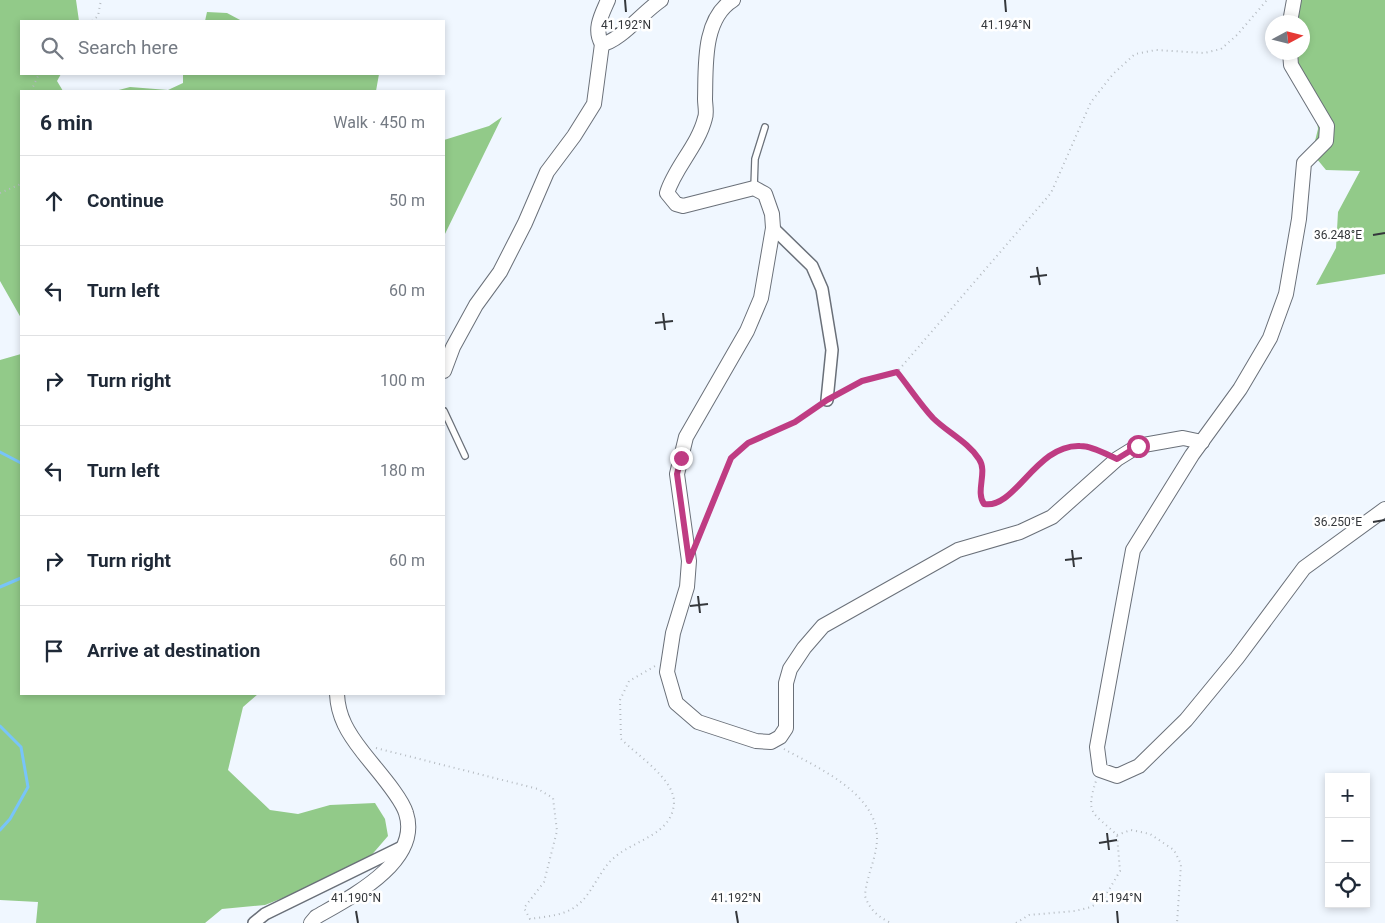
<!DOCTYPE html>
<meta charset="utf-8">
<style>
:root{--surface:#fff;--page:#f2f2f3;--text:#1f2937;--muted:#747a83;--line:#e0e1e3}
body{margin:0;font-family:Roboto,sans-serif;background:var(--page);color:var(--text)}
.controls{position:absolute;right:15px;bottom:15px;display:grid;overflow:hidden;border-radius:0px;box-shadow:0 2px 8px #0003}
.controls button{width:45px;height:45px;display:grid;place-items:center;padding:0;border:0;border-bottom:1px solid var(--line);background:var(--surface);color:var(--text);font:25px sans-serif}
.compass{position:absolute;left:1265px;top:15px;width:45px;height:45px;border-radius:50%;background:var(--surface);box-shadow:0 2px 8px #0003;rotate:83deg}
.stop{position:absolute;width:15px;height:15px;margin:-11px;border:4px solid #bf3c83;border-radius:50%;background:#fff}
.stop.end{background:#bf3c83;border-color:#fff;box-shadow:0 1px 5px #0008}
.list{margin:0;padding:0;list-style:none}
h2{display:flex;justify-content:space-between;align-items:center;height:65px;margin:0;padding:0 20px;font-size:21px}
h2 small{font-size:16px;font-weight:400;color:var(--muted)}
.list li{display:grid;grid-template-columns:32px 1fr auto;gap:15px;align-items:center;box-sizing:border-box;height:90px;padding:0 20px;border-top:1px solid var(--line)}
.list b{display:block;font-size:19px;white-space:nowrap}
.list em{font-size:16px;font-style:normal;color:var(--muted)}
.icon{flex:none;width:28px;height:28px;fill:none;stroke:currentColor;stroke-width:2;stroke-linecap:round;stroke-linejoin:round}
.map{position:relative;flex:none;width:1385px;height:923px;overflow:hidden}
.search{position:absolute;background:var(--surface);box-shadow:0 2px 8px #0003;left:20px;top:20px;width:425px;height:55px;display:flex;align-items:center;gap:12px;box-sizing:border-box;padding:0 18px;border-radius:0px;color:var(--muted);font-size:19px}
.panel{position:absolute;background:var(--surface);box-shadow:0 2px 8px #0003;left:20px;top:90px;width:425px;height:605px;border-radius:0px}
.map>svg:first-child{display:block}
.forest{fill:#92ca89}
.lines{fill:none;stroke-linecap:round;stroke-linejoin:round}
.stream{stroke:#78c4f9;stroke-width:3}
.service-casing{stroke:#6a7079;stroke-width:8}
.minor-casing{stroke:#6a7079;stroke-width:14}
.tertiary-casing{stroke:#6a7079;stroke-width:16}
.path{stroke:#b5bbc1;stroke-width:2;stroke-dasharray:1 4;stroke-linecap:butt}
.service{stroke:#fff;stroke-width:5.5}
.minor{stroke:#fff;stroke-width:11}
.tertiary{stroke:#fff;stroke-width:14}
.route{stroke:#bf3c83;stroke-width:6}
.ticks{fill:none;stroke:#34373b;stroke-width:2}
.ticks-label{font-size:12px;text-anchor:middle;fill:#34373b;stroke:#fff;stroke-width:5;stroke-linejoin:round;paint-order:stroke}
</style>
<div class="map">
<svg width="1385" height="923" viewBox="0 0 1385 923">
<rect width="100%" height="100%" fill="#f0f7ff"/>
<!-- forest -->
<g class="forest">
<polygon points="0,0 76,0 79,21 21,21 21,74 61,74 57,81 63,91 21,91 21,318 0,281"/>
<polygon points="1290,0 1385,0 1385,274 1316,285 1336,248 1338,212 1360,171 1326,170 1312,153 1318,129 1316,113 1285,53 1302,52 1302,22 1287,22"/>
<polygon points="207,12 227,13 242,21 205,21"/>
<polygon points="183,74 379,74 376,91 115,91 130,87 168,90 183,83"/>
<polygon points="502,117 444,236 444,140 489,126"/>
<polygon points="21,354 21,694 258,694 243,707 228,770 270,810 298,814 330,805 375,803 385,819 388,836 369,858 351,871 265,905 222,909 205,923 36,923 38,902 0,900 0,360"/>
</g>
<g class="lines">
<!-- stream -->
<g class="stream">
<polyline points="0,452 21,463"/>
<polyline points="0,587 21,578"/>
<polyline points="0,726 21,747 28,787 10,819 0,830"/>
</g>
<defs>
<g id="service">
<polyline points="754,188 755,159 765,127"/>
<polyline points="444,411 465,456"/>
</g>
<g id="minor">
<polyline points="773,228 812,266 822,289 832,350 827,400"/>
<polyline points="254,923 265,914 404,846"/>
</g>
<g id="tertiary">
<path d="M608 0C602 14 593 29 602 44 619 42 644 11 661 0"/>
<path d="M733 0C702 19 706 68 705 99 705 105 707 113 705 118 698 146 675 167 667 193L676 204 683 206 754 188 765 194 772 214 773 228 761 298 747 331 686 437 677 474 689 561 687 587 673 633 667 672 676 703 698 722 756 741 771 742 780 737 786 728V683L790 669 804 648 823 626 958 550 1020 532 1052 517 1117 459 1138 446 1183 438 1202 442"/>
<polyline points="1290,22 1294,0"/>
<polyline points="1290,52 1291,65 1327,126 1326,141 1304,163 1299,219 1286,294 1270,338 1240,389 1192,455 1133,550 1097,747 1100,770 1117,776 1139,766 1186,720 1237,658 1304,568 1385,509"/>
<polyline points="444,371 453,347 476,305 500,272 525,223 547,172 574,136 594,104 602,44"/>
<path d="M311 923 316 917C349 898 422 862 406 813 401 796 374 767 362 751 348 733 338 717 337 694"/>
</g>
</defs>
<!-- service casing -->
<use href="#service" class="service-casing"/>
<!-- minor casing -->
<use href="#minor" class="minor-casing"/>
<!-- tertiary casing -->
<use href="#tertiary" class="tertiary-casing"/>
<!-- path -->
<g class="path">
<polyline points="92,21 98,16 101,0"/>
<polyline points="31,91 39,74"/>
<polyline points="0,193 21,184"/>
<path d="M897 372C909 387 920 404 933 418 947 432 968 442 979 459 988 473 976 490 984 504 1019 511 1038 437 1083 446 1090 447 1098 451 1105 454"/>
<polyline points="839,393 862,381 897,372 1051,193 1091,102 1113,74 1135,54 1156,50 1204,53 1221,49 1237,35 1267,0"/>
<polyline points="699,537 731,458 748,443 795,422 818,406"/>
<path d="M376 748 538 789 553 798 557 831 544 882 524 908 530 919C548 916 566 916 580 903 594 890 600 869 615 857 634 840 673 835 674 802 674 779 637 755 621 739L620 700 629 681 655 666"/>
<path d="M784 749C818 768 879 794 877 840 876 860 866 877 865 896 870 910 878 917 891 923"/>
<polyline points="1117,835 1131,830 1150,834 1174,850 1181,864 1177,923"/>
<path d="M1016 923 1029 915 1075 911 1091 907 1103 900 1120 871 1117 835C1093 812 1085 815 1096 781"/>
</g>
<!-- service -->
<use href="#service" class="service"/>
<!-- minor -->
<use href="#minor" class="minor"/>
<!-- tertiary -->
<use href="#tertiary" class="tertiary"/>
</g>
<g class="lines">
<!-- route -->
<path class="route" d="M681 458 677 474 689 561 731 458 748 443 795 422 827 400 862 381 897 372C909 387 920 404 933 418 947 432 968 442 979 459 988 472 975 491 984 504 1015 510 1036 444 1080 446 1092 446 1106 454 1117 459L1138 446"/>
</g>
<!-- ticks -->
<path class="ticks" d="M625 0 626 12M1005 0 1006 12M1373 235 1385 233M1037 267 1040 285M1030 277 1047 275M663 313 665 330M655 323 673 321M1373 522 1385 520M1072 550 1074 567M1065 560 1082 558M698 596 700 613M690 606 708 604M1107 833 1109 850M1099 843 1117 840M356 911 358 923M736 911 738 923M1117 911 1118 923"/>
<g class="ticks-label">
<text x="626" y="29">41.192°N</text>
<text x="1006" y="29">41.194°N</text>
<text x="1338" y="239">36.248°E</text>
<text x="1338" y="526">36.250°E</text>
<text x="356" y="902">41.190°N</text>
<text x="736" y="902">41.192°N</text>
<text x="1117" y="902">41.194°N</text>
</g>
</svg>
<div class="controls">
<button>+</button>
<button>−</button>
<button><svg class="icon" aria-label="locate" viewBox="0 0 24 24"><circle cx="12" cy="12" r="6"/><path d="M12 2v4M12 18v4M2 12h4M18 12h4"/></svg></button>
</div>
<svg class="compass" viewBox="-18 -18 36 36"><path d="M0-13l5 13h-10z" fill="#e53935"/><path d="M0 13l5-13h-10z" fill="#747a83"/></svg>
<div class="stop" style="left:1138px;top:446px"></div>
<div class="stop end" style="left:681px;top:458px"></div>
<div class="search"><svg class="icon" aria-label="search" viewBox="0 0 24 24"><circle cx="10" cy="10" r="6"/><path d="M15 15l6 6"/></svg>Search here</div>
<section class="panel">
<h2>6 min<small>Walk · 450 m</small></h2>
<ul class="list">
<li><svg class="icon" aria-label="ahead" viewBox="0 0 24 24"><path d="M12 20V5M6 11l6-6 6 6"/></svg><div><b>Continue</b></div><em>50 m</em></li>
<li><svg class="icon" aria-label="left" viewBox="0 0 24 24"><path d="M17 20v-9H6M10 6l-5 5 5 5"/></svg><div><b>Turn left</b></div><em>60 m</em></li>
<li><svg class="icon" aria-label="right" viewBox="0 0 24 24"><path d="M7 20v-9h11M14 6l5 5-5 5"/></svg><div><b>Turn right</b></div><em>100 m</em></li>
<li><svg class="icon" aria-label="left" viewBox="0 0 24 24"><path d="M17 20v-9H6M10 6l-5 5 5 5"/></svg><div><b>Turn left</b></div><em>180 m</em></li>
<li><svg class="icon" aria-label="right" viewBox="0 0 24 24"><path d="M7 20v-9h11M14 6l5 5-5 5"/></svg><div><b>Turn right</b></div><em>60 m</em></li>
<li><svg class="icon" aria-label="arrive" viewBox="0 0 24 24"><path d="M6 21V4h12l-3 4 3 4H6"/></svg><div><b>Arrive at destination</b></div></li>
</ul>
</section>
</div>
